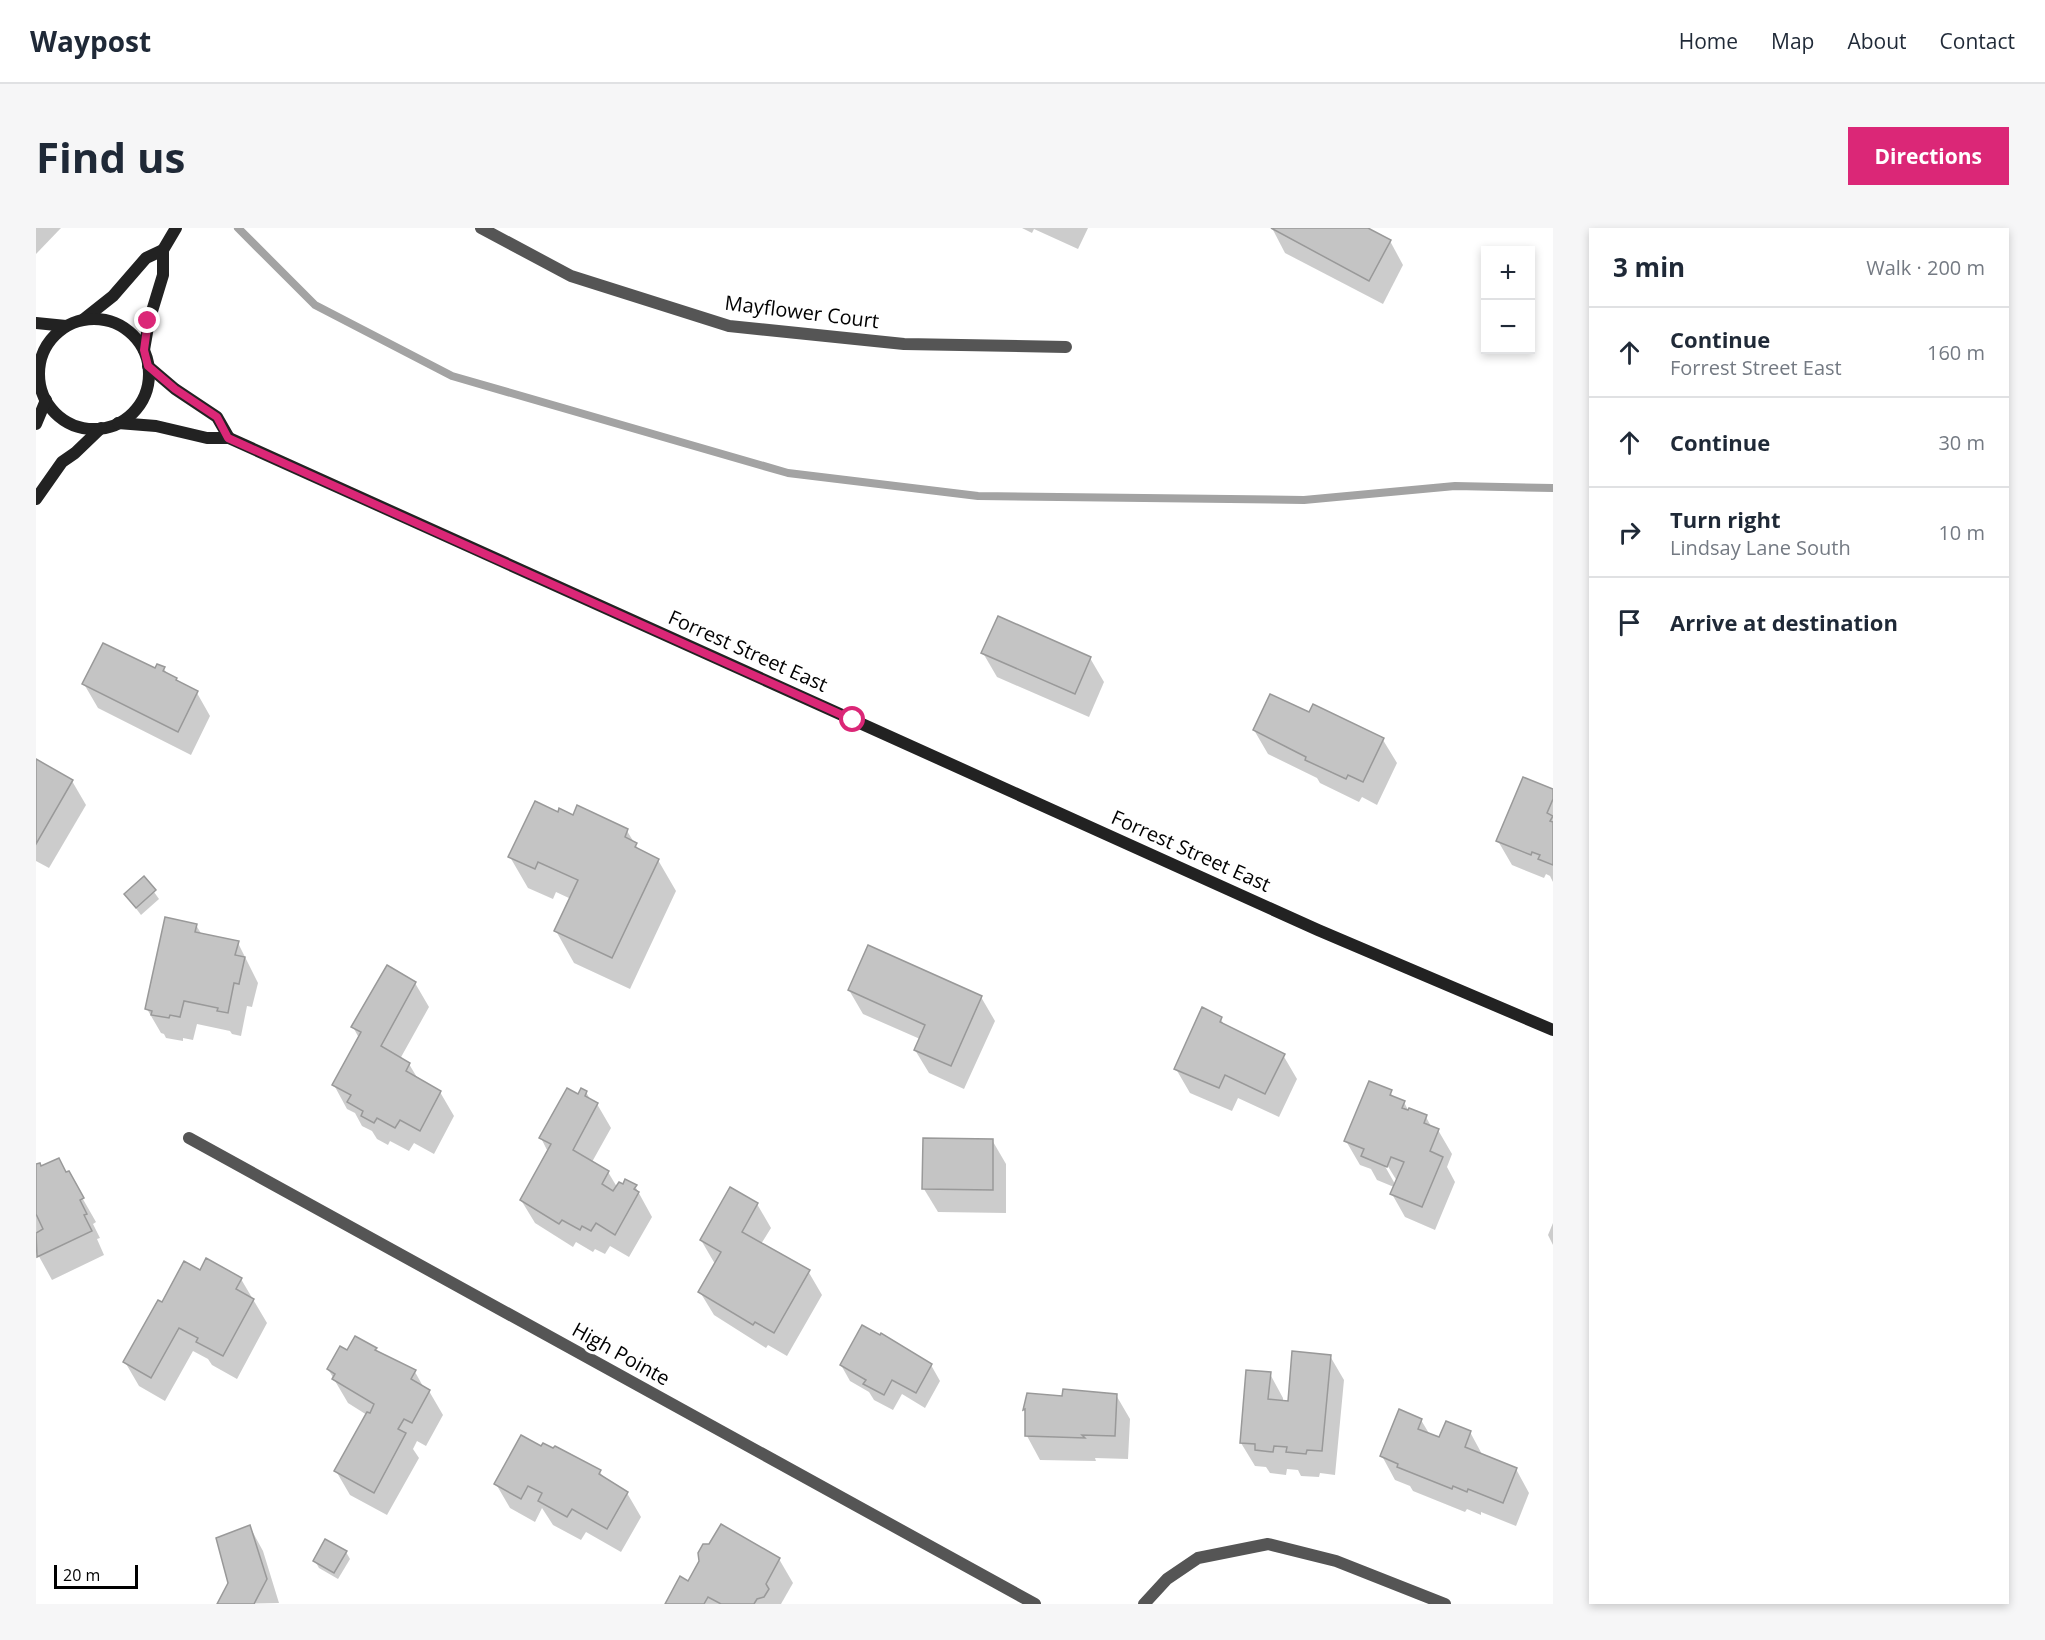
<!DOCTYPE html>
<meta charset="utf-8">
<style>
:root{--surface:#fff;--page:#f6f6f7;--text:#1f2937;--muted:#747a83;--line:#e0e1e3;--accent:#db2777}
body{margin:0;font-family:"Open Sans",sans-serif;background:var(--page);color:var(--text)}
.controls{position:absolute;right:18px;top:18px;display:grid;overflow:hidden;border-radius:0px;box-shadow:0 3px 9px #0003}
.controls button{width:54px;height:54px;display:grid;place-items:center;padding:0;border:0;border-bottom:2px solid var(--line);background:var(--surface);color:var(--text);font:30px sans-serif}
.scale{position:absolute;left:18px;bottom:15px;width:84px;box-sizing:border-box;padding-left:6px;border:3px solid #000;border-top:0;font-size:16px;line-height:21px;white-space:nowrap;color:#000;-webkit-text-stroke:4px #fff;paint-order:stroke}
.stop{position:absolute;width:18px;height:18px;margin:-14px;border:4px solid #db2777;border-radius:50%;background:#fff}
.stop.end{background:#db2777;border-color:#fff;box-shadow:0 2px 6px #0008}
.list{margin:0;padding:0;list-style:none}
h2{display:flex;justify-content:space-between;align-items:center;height:78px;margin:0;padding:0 24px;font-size:26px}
h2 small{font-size:20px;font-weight:400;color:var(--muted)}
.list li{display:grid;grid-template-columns:39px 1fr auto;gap:18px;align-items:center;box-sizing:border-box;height:90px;padding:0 24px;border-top:2px solid var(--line)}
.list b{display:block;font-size:22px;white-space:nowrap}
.list p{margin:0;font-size:20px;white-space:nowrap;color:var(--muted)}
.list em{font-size:20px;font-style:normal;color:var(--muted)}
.icon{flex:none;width:33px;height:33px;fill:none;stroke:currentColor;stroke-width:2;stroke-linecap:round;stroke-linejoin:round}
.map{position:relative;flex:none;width:1517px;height:1376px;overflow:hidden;border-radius:0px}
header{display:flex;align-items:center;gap:36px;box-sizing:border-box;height:84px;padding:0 30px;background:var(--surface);border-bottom:2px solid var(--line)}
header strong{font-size:28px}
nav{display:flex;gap:33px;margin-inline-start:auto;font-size:21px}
.intro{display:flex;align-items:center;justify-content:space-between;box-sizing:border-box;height:144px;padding:0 36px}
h1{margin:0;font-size:42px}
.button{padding:15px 27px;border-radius:0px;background:var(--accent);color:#fff;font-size:21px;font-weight:700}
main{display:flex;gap:36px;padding:0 36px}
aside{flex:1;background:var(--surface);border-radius:0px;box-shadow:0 3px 9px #0003}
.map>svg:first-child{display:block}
.shadow{fill:#0003;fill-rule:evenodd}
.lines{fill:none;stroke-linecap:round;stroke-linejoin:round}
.stream{stroke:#a3a3a3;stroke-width:8}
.building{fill:#c4c4c4;stroke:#999;stroke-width:1.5}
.street{stroke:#555;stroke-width:12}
.secondary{stroke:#222;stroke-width:12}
.route{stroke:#db2777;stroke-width:8}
.labels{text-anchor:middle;stroke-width:6;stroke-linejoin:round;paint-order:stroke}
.street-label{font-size:20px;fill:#000;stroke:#fff}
</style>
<header>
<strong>Waypost</strong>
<nav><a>Home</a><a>Map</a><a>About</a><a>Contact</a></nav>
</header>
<div class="intro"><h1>Find us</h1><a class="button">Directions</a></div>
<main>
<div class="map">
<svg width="1517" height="1376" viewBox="0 0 1517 1376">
<rect width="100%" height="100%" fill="#fff"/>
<!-- shadow -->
<g class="shadow">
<polygon points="0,0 25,0 0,26"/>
<polygon points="986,0 1052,0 1042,21 998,1 996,5"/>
<polygon points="1236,0 1328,0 1354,13 1367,37 1347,76 1249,25"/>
<polygon points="947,425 1054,430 1068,454 1053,489 961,449"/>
<polygon points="128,441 132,447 140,451 142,455 161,465 174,488 155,527 62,480 48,456"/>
<polygon points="1278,478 1347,512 1361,535 1341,577 1326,569 1323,574 1284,555 1281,550 1232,526 1218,502 1274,486"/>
<polygon points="0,533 36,553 50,577 13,640 0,633"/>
<polygon points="1517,563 1517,654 1514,648 1510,646 1508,650 1476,637 1462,613"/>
<polygon points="542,579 591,603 604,624 622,632 640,663 594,761 538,735 520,703 535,671 520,664 517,671 492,660 474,629 523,586 537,589"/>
<polygon points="108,650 123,671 105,687 90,667"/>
<polygon points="160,697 166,707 202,715 222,755 216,779 211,778 205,808 196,806 194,803 161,796 157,812 147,810 147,813 130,810 128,806 125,805 111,781"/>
<polygon points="351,739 379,755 393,779 364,831 373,836 382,851 404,864 418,888 398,926 378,915 373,923 354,913 352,917 341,911 336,903 326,898 319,885 311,881 298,857 323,810 317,799"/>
<polygon points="813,762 945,769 959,793 928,861 893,845 879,822 884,811 827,786"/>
<polygon points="1184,790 1189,798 1247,827 1261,851 1243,889 1202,870 1196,883 1154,865 1140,841"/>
<polygon points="550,864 555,873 561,876 575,900 556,934 572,944 581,959 599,958 616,989 593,1029 574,1018 569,1026 559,1021 557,1024 540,1014 537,1019 499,995 485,972 512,924 505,910 543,868"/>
<path d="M1354 864 1358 870 1368 874 1372 882 1390 889 1396 900 1402 902 1416 926 1411 939 1419 954 1399 1002 1369 989 1356 966 1358 959 1341 952 1335 941 1324 937 1310 913ZM1348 932 1361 953 1359 956 1346 933Z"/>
<polygon points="956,912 970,936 970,985 902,984 888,961"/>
<polygon points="0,938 32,945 60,994 57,996 64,1010 61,1011 68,1027 16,1052 0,1023"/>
<polygon points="721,976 735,1000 725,1016 772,1043 786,1067 751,1128 732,1117 730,1120 678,1087 664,1064 679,1036 665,1012"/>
<polygon points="1517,995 1517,1017 1512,1007"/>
<polygon points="165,1044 205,1051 231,1095 201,1151 176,1137 172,1131 157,1123 129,1173 103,1158 89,1134 127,1076"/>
<polygon points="339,1121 342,1125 379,1144 388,1160 393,1163 407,1187 390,1218 381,1213 377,1221 383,1230 351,1287 314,1267 300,1243 331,1187 312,1175 292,1141 311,1124"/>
<polygon points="1294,1128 1308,1152 1299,1247 1284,1245 1283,1249 1265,1248 1262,1242 1251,1241 1250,1247 1234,1245 1230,1239 1219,1238 1205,1215 1234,1146 1247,1170 1247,1174 1253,1175"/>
<polygon points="805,1137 895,1137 904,1153 889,1180 866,1166 857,1182 838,1172 833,1164 814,1153"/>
<polygon points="992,1166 1028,1170 1080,1167 1094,1191 1092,1231 1059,1230 1060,1233 1004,1232 991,1208 991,1185 989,1181"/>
<polygon points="1385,1192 1394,1207 1404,1211 1434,1204 1447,1228 1480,1241 1493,1265 1480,1298 1445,1284 1445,1287 1431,1281 1429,1284 1377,1263 1374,1258 1359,1252 1346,1228"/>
<polygon points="506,1220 563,1243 568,1250 591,1265 605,1289 585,1324 550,1304 545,1312 517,1297 506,1280 499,1294 474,1280 460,1256"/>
<polygon points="214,1299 227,1323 243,1375 183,1376 193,1355"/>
<polygon points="310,1324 314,1331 302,1351 283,1340 279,1333"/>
<polygon points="743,1331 757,1355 745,1376 631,1376 653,1355"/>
</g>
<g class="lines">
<!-- stream -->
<polyline class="stream" points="202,0 279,77 416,148 752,245 942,268 1268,272 1419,258 1517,260"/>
</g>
<!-- building -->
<g class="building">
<polygon points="1235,0 1332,0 1355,12 1333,53"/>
<polygon points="962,388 1055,429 1039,466 945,425"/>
<polygon points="67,415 119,440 121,436 129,439 127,443 141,450 140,452 162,463 142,504 46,456"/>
<polygon points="1234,466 1273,484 1277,476 1348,510 1327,554 1312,547 1310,551 1269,532 1270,529 1217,502"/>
<polygon points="0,531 37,552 0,616"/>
<polygon points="1487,549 1517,561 1517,571 1511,585 1517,588 1514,593 1517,594 1517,637 1502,631 1504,627 1496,624 1495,627 1460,613"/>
<polygon points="499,573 522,584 523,580 537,587 541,577 592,601 589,609 601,615 599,619 623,631 576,730 518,703 542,652 502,634 499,641 472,629"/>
<polygon points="108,648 120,662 100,680 88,666"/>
<polygon points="129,689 161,696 159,704 203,713 199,727 209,729 203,756 198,755 192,785 181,783 182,780 148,773 144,789 134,787 133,790 115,787 116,783 109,781"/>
<polygon points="832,717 946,768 915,838 878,822 889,797 812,762"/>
<polygon points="351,737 380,754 345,818 374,835 370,843 405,863 384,903 364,892 359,900 341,890 338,895 325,888 327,883 311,874 315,867 296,857 325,804 315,799"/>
<polygon points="1166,779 1186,789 1184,794 1249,826 1229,866 1189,847 1183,860 1138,841"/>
<polygon points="1333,853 1356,862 1354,867 1369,873 1366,880 1372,882 1373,880 1391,887 1388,895 1403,901 1394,923 1407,929 1386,979 1354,966 1368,934 1355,929 1351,939 1325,928 1328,921 1308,913"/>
<polygon points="531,860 542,866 545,860 551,863 549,868 562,875 537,922 573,943 566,956 577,963 583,954 587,956 589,951 601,957 598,961 603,964 579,1007 560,995 555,1003 546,998 544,1002 526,992 523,996 484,972 515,916 503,910"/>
<polygon points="887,910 957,911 957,962 886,961"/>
<polygon points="23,930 30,944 33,943 48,970 44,972 51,986 48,987 56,1003 1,1029 0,1005 7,1001 0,986 0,936 4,935 5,938"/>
<polygon points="694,959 722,975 706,1004 774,1042 738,1105 719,1094 717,1097 662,1064 685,1024 664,1012"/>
<polygon points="170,1030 206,1050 200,1061 218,1071 187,1128 160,1114 162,1110 143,1100 115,1150 87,1134 122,1072 126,1074 148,1033 164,1042"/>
<polygon points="826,1097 844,1107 845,1105 896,1136 880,1165 856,1152 848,1167 827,1156 830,1152 804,1137"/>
<polygon points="319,1108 341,1120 339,1122 380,1142 375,1151 394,1162 376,1195 368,1191 362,1201 370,1205 338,1265 298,1243 331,1184 334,1185 338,1176 296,1151 299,1146 291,1141 304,1118 311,1122"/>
<polygon points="1256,1123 1295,1127 1286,1223 1271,1222 1270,1226 1250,1224 1251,1219 1238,1218 1237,1224 1219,1222 1219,1216 1204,1215 1210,1142 1235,1144 1232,1171 1252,1173"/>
<polygon points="1027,1161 1081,1166 1079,1208 1046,1207 1049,1210 989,1208 989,1181 987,1182 991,1165 1026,1168"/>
<polygon points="1363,1181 1386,1191 1382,1201 1403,1209 1410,1193 1435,1203 1429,1219 1481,1240 1467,1275 1432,1261 1431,1264 1417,1258 1416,1261 1361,1239 1362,1236 1344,1228"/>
<polygon points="485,1207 505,1218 507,1215 517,1220 519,1218 565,1242 563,1246 592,1264 571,1301 536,1281 531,1289 502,1273 506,1265 492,1258 485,1271 458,1256"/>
<polygon points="685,1296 744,1330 730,1356 733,1361 728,1369 721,1371 718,1376 685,1376 672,1369 668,1376 629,1376 644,1348 652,1353 663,1333 662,1325 667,1316 673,1316"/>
<polygon points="214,1297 231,1351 218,1376 181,1376 192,1355 180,1310"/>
<polygon points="289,1311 311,1323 298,1345 277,1333"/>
</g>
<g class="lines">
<!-- street -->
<g class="street">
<polyline points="445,0 535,48 693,98 868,116 1030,119"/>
<polyline points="153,910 999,1376"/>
<polyline points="1108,1376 1131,1351 1162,1330 1232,1316 1300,1333 1409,1376"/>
</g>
<!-- secondary -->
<g class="secondary">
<polyline points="48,91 77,68 110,30 127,22"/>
<circle cx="58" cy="146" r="55"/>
<polyline points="0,95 30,98"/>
<polyline points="108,122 113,93 127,47 127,22 140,0"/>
<polyline points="112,138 139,161 181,189 193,210"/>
<polyline points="82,195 120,198 171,210 193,210 1282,702 1517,802"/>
<polyline points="0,196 10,172"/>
<polyline points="0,271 26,234 39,225 65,200"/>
</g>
</g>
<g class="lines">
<!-- route -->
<polyline class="route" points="112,93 108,122 112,138 139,161 181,189 192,210 817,492"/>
</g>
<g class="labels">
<!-- street labels -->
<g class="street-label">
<text transform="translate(766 84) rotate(7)" y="7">Mayflower Court</text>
<text transform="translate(712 423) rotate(24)" y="7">Forrest Street East</text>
<text transform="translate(1155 623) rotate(24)" y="7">Forrest Street East</text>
<text transform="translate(585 1126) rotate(29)" y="7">High Pointe</text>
</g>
</g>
</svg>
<div class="controls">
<button>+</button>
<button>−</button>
</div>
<div class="scale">20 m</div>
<div class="stop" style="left:817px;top:492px"></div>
<div class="stop end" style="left:112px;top:93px"></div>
</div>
<aside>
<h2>3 min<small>Walk · 200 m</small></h2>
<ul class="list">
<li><svg class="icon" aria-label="ahead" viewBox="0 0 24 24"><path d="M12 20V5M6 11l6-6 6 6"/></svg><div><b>Continue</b><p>Forrest Street East</p></div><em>160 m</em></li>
<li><svg class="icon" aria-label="ahead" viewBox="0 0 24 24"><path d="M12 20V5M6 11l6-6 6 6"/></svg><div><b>Continue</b></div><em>30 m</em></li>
<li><svg class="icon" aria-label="right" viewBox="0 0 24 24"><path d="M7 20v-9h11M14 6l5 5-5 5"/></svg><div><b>Turn right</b><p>Lindsay Lane South</p></div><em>10 m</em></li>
<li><svg class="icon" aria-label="arrive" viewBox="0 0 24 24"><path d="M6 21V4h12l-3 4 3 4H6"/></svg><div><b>Arrive at destination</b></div></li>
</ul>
</aside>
</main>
